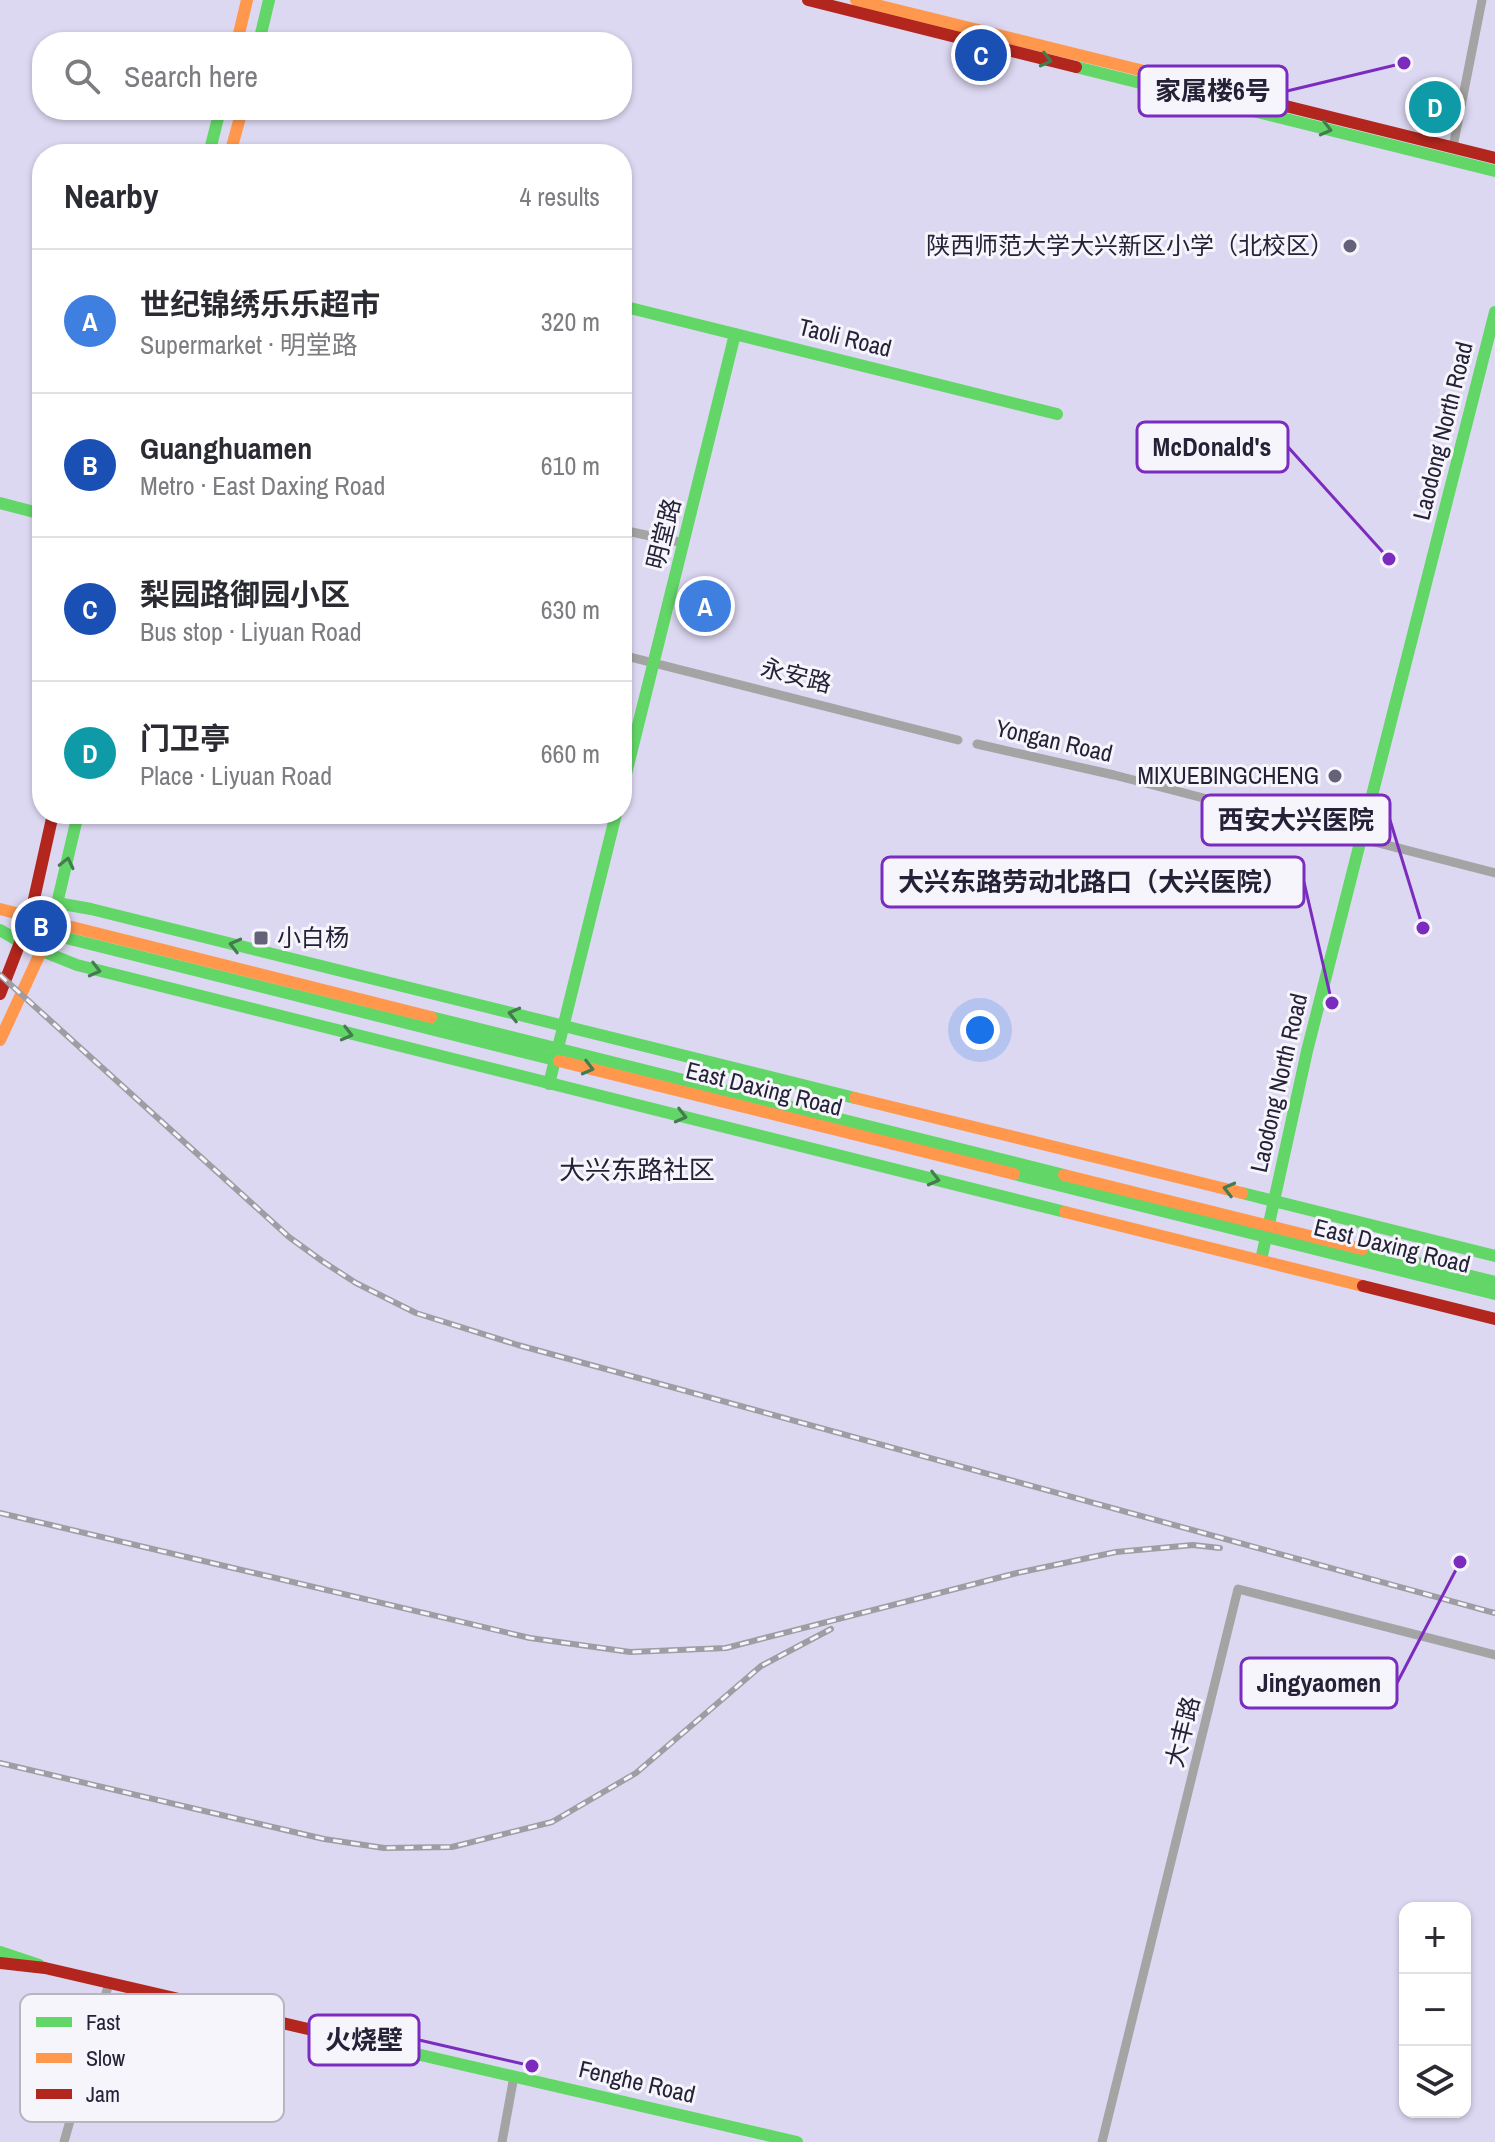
<!DOCTYPE html>
<meta charset="utf-8">
<style>
:root{--surface:#fff;--page:#f7f7f7;--text:#2b2b33;--muted:#7c7c81;--line:#e1e1e2;--accent:#111827}
body{margin:0;font-family:"Archivo Narrow","Noto Sans SC",sans-serif;background:var(--page);color:var(--text)}
.controls{position:absolute;right:24px;bottom:24px;display:grid;overflow:hidden;border-radius:16px;box-shadow:0 2px 6px #0004}
.controls button{width:72px;height:72px;display:grid;place-items:center;padding:0;border:0;border-bottom:2px solid var(--line);background:var(--surface);color:var(--text);font:40px sans-serif}
.you{position:absolute;left:980px;top:1030px;width:28px;height:28px;margin:-20px;border:6px solid #fff;border-radius:50%;background:#1a73e8;box-shadow:0 0 0 12px #1a73e833}
.badge{display:grid;place-items:center;width:52px;height:52px;border-radius:50%;background:var(--accent);color:#fff;font-size:26px;font-weight:700}
.pin{position:absolute;translate:-50% -50%;border:4px solid #fff;box-shadow:0 2px 8px #0006}
.list{margin:0;padding:0;list-style:none}
h2{display:flex;justify-content:space-between;align-items:center;height:104px;margin:0;padding:0 32px;font-size:34px}
h2 small{font-size:26px;font-weight:400;color:var(--muted)}
.list li{display:grid;grid-template-columns:52px 1fr auto;gap:24px;align-items:center;box-sizing:border-box;height:144px;padding:0 32px;border-top:2px solid var(--line)}
.list b{display:block;font-size:30px;white-space:nowrap}
.list p{margin:0;font-size:26px;white-space:nowrap;color:var(--muted)}
.list em{font-size:26px;font-style:normal;color:var(--muted)}
.icon{flex:none;width:44px;height:44px;fill:none;stroke:currentColor;stroke-width:2;stroke-linecap:round;stroke-linejoin:round}
.map{position:relative;flex:none;width:1495px;height:2142px;overflow:hidden}
.search{position:absolute;background:var(--surface);box-shadow:0 2px 6px #0004;left:32px;top:32px;width:600px;height:88px;display:flex;align-items:center;gap:20px;box-sizing:border-box;padding:0 28px;border-radius:32px;color:var(--muted);font-size:30px}
.panel{position:absolute;background:var(--surface);box-shadow:0 2px 6px #0004;left:32px;top:144px;width:600px;height:680px;border-radius:32px}
.map>svg:first-child{display:block}
.lines{fill:none;stroke-linecap:round;stroke-linejoin:round}
.street{stroke:#a5a4a4;stroke-width:9}
.fast{stroke:#63d668;stroke-width:12}
.slow{stroke:#ff974d;stroke-width:12}
.jam{stroke:#b3261e;stroke-width:12}
.rail-casing{stroke:#9f9ca3;stroke-width:6}
.rail{stroke:#f5f5fb;stroke-width:3;stroke-dasharray:9;stroke-linecap:butt}
.oneway{stroke:#447c50}
.poi-dot{fill:#656178;stroke:#f5f5fb;stroke-width:3}
.labels{text-anchor:middle;stroke-width:6;stroke-linejoin:round;paint-order:stroke}
.poi-label{font-size:24px;fill:#252137;stroke:#f5f5fb;text-anchor:end}
.street-label{font-size:24px;fill:#252137;stroke:#f5f5fb}
.neighbourhood-label{font-size:26px;fill:#252137;stroke:#f5f5fb}
.key{fill:#f5f5fb;stroke:#b7b5c0;stroke-width:2}
.key-label{font-size:22px;fill:#252137}
.leader{fill:none;stroke:#7b2cbf;stroke-width:3}
.callout-dot{fill:#7b2cbf;stroke:#f5f5fb;stroke-width:3}
.callout{fill:#f5f5fb;stroke:#7b2cbf;stroke-width:3}
.callout-label{font-size:26px;text-anchor:middle;font-weight:bold;fill:#252137}
</style>
<div class="map">
<svg width="1495" height="2142" viewBox="0 0 1495 2142">
<rect width="100%" height="100%" fill="#ddd8f2"/>
<g class="lines">
<!-- street -->
<g class="street">
<polyline points="1453,147 1482,0"/>
<polyline points="622,530 684,543"/>
<polyline points="622,655 958,740"/>
<polyline points="977,744 1114,775 1495,873"/>
<polyline points="64,2142 109,1983"/>
<polyline points="502,2142 514,2076"/>
<polyline points="1102,2142 1238,1589 1495,1655"/>
</g>
<!-- fast -->
<g class="fast">
<polyline points="259,42 269,0"/>
<polyline points="1076,67 1495,171"/>
<polyline points="209,154 220,110"/>
<polyline points="622,306 1057,414"/>
<polyline points="0,503 42,514"/>
<polyline points="622,790 735,334"/>
<polyline points="56,908 78,814"/>
<polyline points="30,917 57,903 91,909 855,1098"/>
<polyline points="0,930 22,943 50,934 559,1061"/>
<polyline points="22,943 77,965 1065,1212"/>
<polyline points="431,1017 1064,1175"/>
<polyline points="549,1084 616,814"/>
<polyline points="1014,1174 1495,1294"/>
<polyline points="1242,1193 1495,1256"/>
<polyline points="1362,1249 1495,1282"/>
<polyline points="1261,1260 1307,1051 1495,312"/>
<polyline points="0,1952 39,1965"/>
<polyline points="334,2035 797,2142"/>
</g>
<!-- slow -->
<g class="slow">
<polyline points="856,0 1233,93"/>
<polyline points="237,42 247,0"/>
<polyline points="230,154 242,110"/>
<polyline points="0,909 431,1017"/>
<polyline points="0,1040 44,945"/>
<polyline points="559,1061 1014,1174"/>
<polyline points="855,1098 1242,1193"/>
<polyline points="1064,1175 1362,1249"/>
<polyline points="1065,1212 1363,1286"/>
</g>
<!-- jam -->
<g class="jam">
<polyline points="808,0 1076,67"/>
<polyline points="1233,93 1495,158"/>
<polyline points="0,994 30,917 53,814"/>
<polyline points="1363,1286 1495,1319"/>
<polyline points="0,1963 45,1968 334,2035"/>
</g>
<defs>
<g id="rail">
<polyline points="0,975 289,1237 322,1261 356,1283 416,1313 518,1345 1495,1613"/>
<polyline points="0,1513 530,1638 630,1652 726,1648 1017,1573 1116,1552 1193,1545 1220,1548"/>
<polyline points="0,1763 324,1839 384,1848 452,1847 552,1822 636,1773 761,1666 831,1629"/>
</g>
</defs>
<!-- rail casing -->
<use href="#rail" class="rail-casing"/>
<!-- rail -->
<use href="#rail" class="rail"/>
</g>
<!-- one-way arrows -->
<defs><path id="oneway-chevron" d="M-2-3.5L2.5 0L-2 3.5" fill="none" stroke-width="1.6" stroke-linecap="round" stroke-linejoin="round" transform="scale(2)"/></defs>
<g class="oneway">
<use href="#oneway-chevron" transform="translate(1046 60) rotate(14)"/>
<use href="#oneway-chevron" transform="translate(1326 129) rotate(14)"/>
<use href="#oneway-chevron" transform="translate(67 863) rotate(-77)"/>
<use href="#oneway-chevron" transform="translate(235 945) rotate(-166)"/>
<use href="#oneway-chevron" transform="translate(95 970) rotate(14)"/>
<use href="#oneway-chevron" transform="translate(514 1014) rotate(-166)"/>
<use href="#oneway-chevron" transform="translate(347 1034) rotate(14)"/>
<use href="#oneway-chevron" transform="translate(588 1068) rotate(14)"/>
<use href="#oneway-chevron" transform="translate(681 1116) rotate(14)"/>
<use href="#oneway-chevron" transform="translate(934 1179) rotate(14)"/>
<use href="#oneway-chevron" transform="translate(1229 1189) rotate(-166)"/>
</g>
<!-- markers -->
<g class="poi-dot">
<circle cx="1350" cy="246" r="8"/>
<circle cx="1335" cy="776" r="8"/>
<rect x="253" y="930" width="16" height="16" rx="4"/>
</g>
<g class="labels">
<!-- poi labels -->
<g class="poi-label">
<text x="1334" y="254">陕西师范大学大兴新区小学（北校区）</text>
<text x="1319" y="784">MIXUEBINGCHENG</text>
<text x="277" y="946" text-anchor="start">小白杨</text>
</g>
<!-- street labels -->
<g class="street-label">
<text transform="translate(845 338) rotate(14)" y="8">Taoli Road</text>
<text transform="translate(1443 431) rotate(-76)" y="8">Laodong North Road</text>
<text transform="translate(664 534) rotate(-76)" y="8">明堂路</text>
<text transform="translate(796 676) rotate(14)" y="8">永安路</text>
<text transform="translate(1054 741) rotate(13)" y="8">Yongan Road</text>
<text transform="translate(1279 1083) rotate(-77)" y="8">Laodong North Road</text>
<text transform="translate(764 1089) rotate(14)" y="8">East Daxing Road</text>
<text transform="translate(1392 1246) rotate(14)" y="8">East Daxing Road</text>
<text transform="translate(1183 1732) rotate(-76)" y="8">大丰路</text>
<text transform="translate(637 2082) rotate(13)" y="8">Fenghe Road</text>
</g>
<!-- neighbourhood labels -->
<g class="neighbourhood-label">
<text x="637" y="1179">大兴东路社区</text>
</g>
</g>
<!-- legend -->
<rect x="20" y="1994" width="264" height="128" rx="12" class="key"/>
<rect x="36" y="2017" width="36" height="10" fill="#63d668"/>
<rect x="36" y="2053" width="36" height="10" fill="#ff974d"/>
<rect x="36" y="2089" width="36" height="10" fill="#b3261e"/>
<g class="key-label">
<text x="86" y="2030">Fast</text>
<text x="86" y="2066">Slow</text>
<text x="86" y="2102">Jam</text>
</g>
<!-- callouts -->
<path class="leader" d="M1404 63L1287 91M1389 559L1288 447M1423 928L1390 820M1332 1003L1304 882M1460 1562L1397 1683M532 2066L419 2040"/>
<g class="callout-dot">
<circle cx="1404" cy="63" r="8"/>
<circle cx="1389" cy="559" r="8"/>
<circle cx="1423" cy="928" r="8"/>
<circle cx="1332" cy="1003" r="8"/>
<circle cx="1460" cy="1562" r="8"/>
<circle cx="532" cy="2066" r="8"/>
</g>
<g class="callout">
<rect x="1139" y="66" width="148" height="50" rx="8"/>
<rect x="1137" y="422" width="151" height="50" rx="8"/>
<rect x="1202" y="795" width="188" height="50" rx="8"/>
<rect x="882" y="857" width="422" height="50" rx="8"/>
<rect x="1241" y="1658" width="156" height="50" rx="8"/>
<rect x="309" y="2015" width="110" height="50" rx="8"/>
</g>
<g class="callout-label">
<text x="1213" y="100">家属楼6号</text>
<text x="1212" y="456">McDonald's</text>
<text x="1296" y="829">西安大兴医院</text>
<text x="1093" y="891">大兴东路劳动北路口（大兴医院）</text>
<text x="1319" y="1692">Jingyaomen</text>
<text x="364" y="2049">火烧壁</text>
</g>
</svg>
<div class="controls">
<button>+</button>
<button>−</button>
<button><svg class="icon" aria-label="layers" viewBox="0 0 24 24"><path d="M12 4l9 5-9 5-9-5zM3 14l9 5 9-5"/></svg></button>
</div>
<div class="you"></div>
<div class="pin badge" style="left:705px;top:606px;background:#3f7fe0">A</div>
<div class="pin badge" style="left:41px;top:926px;background:#1a4fb4">B</div>
<div class="pin badge" style="left:981px;top:55px;background:#1a4fb4">C</div>
<div class="pin badge" style="left:1435px;top:107px;background:#0f9aa8">D</div>
<div class="search"><svg class="icon" aria-label="search" viewBox="0 0 24 24"><circle cx="10" cy="10" r="6"/><path d="M15 15l6 6"/></svg>Search here</div>
<section class="panel">
<h2>Nearby<small>4 results</small></h2>
<ul class="list">
<li><span class="badge" style="background:#3f7fe0">A</span><div><b>世纪锦绣乐乐超市</b><p>Supermarket · 明堂路</p></div><em>320 m</em></li>
<li><span class="badge" style="background:#1a4fb4">B</span><div><b>Guanghuamen</b><p>Metro · East Daxing Road</p></div><em>610 m</em></li>
<li><span class="badge" style="background:#1a4fb4">C</span><div><b>梨园路御园小区</b><p>Bus stop · Liyuan Road</p></div><em>630 m</em></li>
<li><span class="badge" style="background:#0f9aa8">D</span><div><b>门卫亭</b><p>Place · Liyuan Road</p></div><em>660 m</em></li>
</ul>
</section>
</div>
